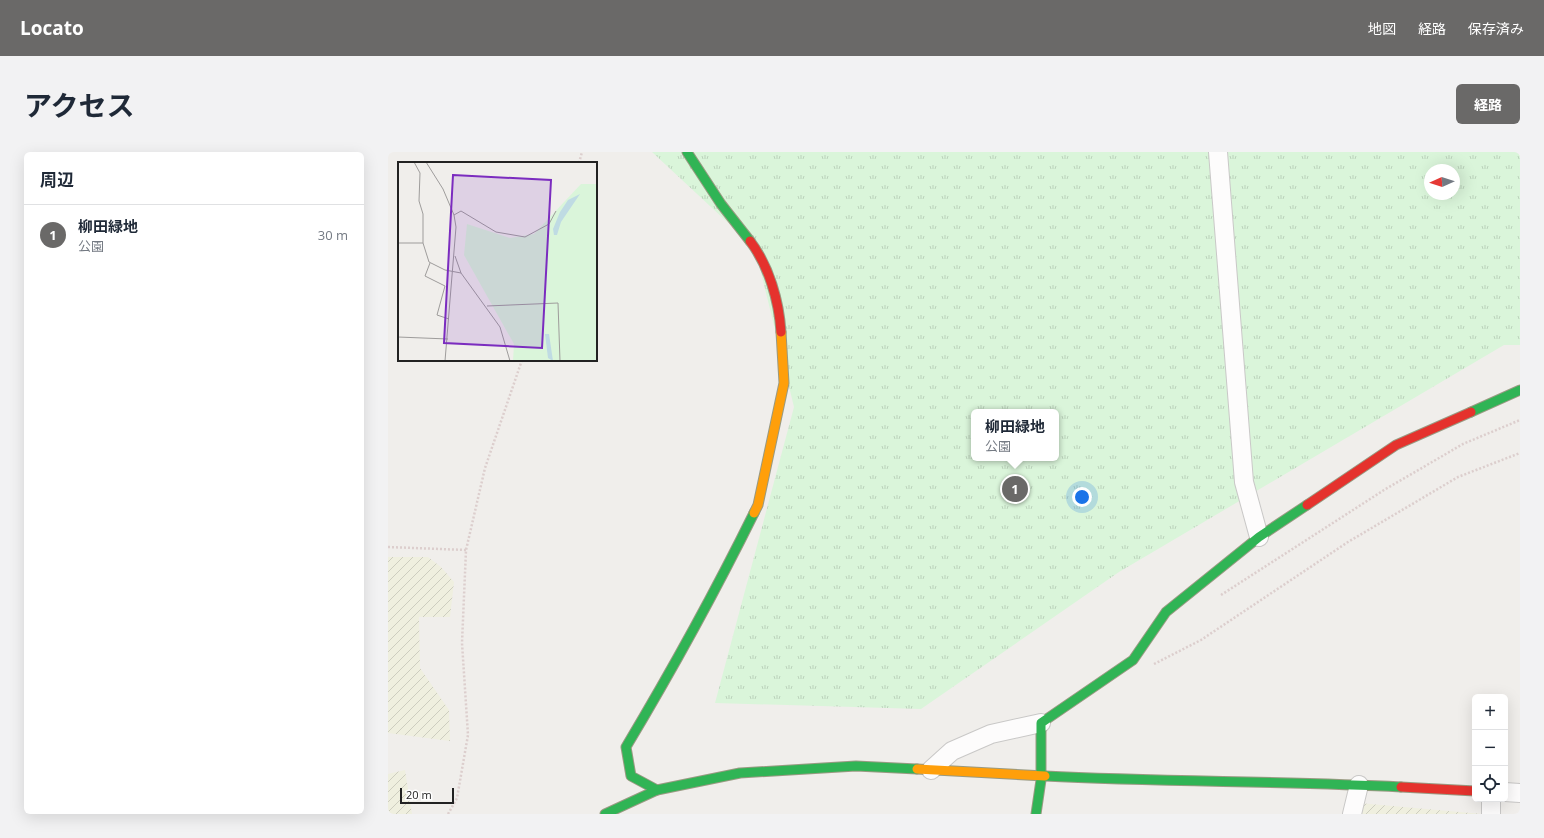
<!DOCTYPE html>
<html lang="ja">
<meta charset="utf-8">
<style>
:root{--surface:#fff;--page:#f2f2f3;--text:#1f2937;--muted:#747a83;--line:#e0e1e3;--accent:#6a6968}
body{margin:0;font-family:"Open Sans","Noto Sans JP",sans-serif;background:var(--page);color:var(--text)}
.controls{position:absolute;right:12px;bottom:12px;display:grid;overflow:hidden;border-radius:6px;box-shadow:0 4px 16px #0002}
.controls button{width:36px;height:36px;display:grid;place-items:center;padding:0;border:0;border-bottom:1px solid var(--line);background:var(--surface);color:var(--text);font:20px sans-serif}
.compass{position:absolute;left:1036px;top:12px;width:36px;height:36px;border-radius:50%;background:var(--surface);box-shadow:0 4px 16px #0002;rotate:267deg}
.scale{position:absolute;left:12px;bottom:10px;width:54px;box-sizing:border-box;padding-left:4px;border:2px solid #222;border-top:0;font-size:11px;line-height:14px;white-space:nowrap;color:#222;-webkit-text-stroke:3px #fff;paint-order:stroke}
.you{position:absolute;left:694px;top:345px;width:14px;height:14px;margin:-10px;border:3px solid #fff;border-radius:50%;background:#1a73e8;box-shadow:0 0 0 6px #1a73e833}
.badge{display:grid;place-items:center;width:26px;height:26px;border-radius:50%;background:var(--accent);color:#fff;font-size:13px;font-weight:700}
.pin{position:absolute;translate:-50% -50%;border:2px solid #fff;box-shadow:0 1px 4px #0006}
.popup{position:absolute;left:583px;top:257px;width:88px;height:52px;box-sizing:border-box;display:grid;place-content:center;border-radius:6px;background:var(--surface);filter:drop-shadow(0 1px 3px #0005);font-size:13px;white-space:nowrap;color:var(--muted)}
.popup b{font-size:15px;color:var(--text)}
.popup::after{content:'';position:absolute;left:50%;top:100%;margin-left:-8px;border:8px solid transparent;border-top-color:var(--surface)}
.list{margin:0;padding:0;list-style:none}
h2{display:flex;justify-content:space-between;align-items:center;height:52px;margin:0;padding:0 16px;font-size:17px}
h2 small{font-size:13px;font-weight:400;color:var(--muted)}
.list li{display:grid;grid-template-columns:26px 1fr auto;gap:12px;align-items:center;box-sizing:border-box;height:60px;padding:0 16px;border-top:1px solid var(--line)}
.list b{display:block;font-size:15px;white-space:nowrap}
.list p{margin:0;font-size:13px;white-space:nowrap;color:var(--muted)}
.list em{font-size:13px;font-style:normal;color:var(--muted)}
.icon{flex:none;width:22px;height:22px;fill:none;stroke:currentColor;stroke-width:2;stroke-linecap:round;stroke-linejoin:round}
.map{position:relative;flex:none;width:1132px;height:662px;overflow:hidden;border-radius:6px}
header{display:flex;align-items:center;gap:24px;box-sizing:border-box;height:56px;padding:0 20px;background:var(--accent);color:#fff}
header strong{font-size:19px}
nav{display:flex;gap:22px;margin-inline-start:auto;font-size:14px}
.intro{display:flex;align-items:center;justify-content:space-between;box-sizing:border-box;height:96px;padding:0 24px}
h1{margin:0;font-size:28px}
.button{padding:10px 18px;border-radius:6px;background:var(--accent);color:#fff;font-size:14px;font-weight:700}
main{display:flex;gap:24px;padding:0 24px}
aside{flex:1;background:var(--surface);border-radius:6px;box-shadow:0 4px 16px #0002}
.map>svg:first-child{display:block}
.farmland{fill:url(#farmland-furrows)}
.park{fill:url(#park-tufts);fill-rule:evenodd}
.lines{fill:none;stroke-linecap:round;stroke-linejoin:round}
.street-casing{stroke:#c9c8c7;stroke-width:20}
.fast-casing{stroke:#999a82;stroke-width:11}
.slow-casing{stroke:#999a82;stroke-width:11}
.jam-casing{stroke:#999a82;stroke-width:11}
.path{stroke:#dccecd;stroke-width:2.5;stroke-dasharray:2 2;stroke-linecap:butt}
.street{stroke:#fdfcfc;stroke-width:18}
.fast{stroke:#30b455;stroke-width:9}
.slow{stroke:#ff9f0a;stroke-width:9}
.jam{stroke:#e5322d;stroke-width:9}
.inset-road{fill:none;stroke:#9e9c9b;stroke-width:1}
.view{fill:#7b2cbf;fill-opacity:0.15;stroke:#7b2cbf;stroke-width:2}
.inset-edge{fill:none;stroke:#222;stroke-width:2}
</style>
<header>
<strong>Locato</strong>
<nav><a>地図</a><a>経路</a><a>保存済み</a></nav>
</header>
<div class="intro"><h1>アクセス</h1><a class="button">経路</a></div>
<main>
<aside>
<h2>周辺<small></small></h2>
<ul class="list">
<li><span class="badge">1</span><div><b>柳田緑地</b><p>公園</p></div><em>30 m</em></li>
</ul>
</aside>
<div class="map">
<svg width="1132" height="662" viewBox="0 0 1132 662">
<defs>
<pattern id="farmland-furrows" width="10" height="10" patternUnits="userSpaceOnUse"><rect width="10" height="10" fill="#efefdf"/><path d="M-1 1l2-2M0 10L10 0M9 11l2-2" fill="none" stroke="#cdcdbf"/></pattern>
<pattern id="park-tufts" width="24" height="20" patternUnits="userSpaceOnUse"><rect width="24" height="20" fill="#daf5da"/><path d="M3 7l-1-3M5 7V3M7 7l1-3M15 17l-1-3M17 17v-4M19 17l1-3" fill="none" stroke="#bbd2bb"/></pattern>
</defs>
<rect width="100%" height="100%" fill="#f0eeeb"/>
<!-- farmland -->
<g class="farmland">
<polygon points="0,405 40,405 53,415 66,430 62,465 31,465 32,516 61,558 62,589 0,581"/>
<polygon points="17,618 24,662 0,662 0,622"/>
<polygon points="971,651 1094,662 969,662"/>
</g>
<!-- park -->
<path class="park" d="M264 0H1132V193H1116L731 420 533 557 327 551 406 255 367 96ZM1042 18H1066V42H1042ZM586 260H668V306H586Z"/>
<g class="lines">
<defs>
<g id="street">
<polyline points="830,0 856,330 871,385"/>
<polyline points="543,618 564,599 603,582 653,571"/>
<polyline points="1117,640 1132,641"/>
<polyline points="1103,647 1103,662"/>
<polyline points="964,662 971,633"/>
</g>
<g id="fast">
<polyline points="299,0 333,52 362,89"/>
<polyline points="1083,260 1132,238"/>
<path d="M657 624C776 630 894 629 1013 635"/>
<path d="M269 638 243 624 238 595C284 518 326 442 366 361"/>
<polyline points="217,662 269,638 352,621 468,614 529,617"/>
<polyline points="648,662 653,628 653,571 745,508 778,460 871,385 919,353"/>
</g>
<g id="slow">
<polyline points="366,361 370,353 396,231 393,180"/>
<polyline points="529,617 657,624"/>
</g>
<g id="jam">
<path d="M362 89C381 114 391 149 393 180"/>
<polyline points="919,353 1008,293 1083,260"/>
<polyline points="1013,635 1087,639"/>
</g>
</defs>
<!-- street casing -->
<use href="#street" class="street-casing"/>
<!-- fast casing -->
<use href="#fast" class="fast-casing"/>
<!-- slow casing -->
<use href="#slow" class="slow-casing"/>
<!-- jam casing -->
<use href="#jam" class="jam-casing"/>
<!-- path -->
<g class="path">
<polyline points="191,11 194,0"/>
<polyline points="0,395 78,398"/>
<polyline points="833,443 996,338 1075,292 1132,268"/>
<polyline points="766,512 813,488 960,390 1070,325 1132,301"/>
<polyline points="60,662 69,646 80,583 74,491 78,398 97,316 134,208"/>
</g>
<!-- street -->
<use href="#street" class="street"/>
<!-- fast -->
<use href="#fast" class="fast"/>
<!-- slow -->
<use href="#slow" class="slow"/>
<!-- jam -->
<use href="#jam" class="jam"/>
</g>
<!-- overview -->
<g transform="translate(10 10)">
<rect width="199" height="199" fill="#f0eeeb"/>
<path d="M183 22H199V199H115L116 182 66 93 69 62 112 76 136 72Z" fill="#daf5da"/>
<path d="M182 32 163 60 159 73H156L155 67 162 50 170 38ZM147 172H151L155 199 150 196Z" fill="#bfdbe3"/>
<path class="inset-road" d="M16 0 22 11 21 39 25 52V81L31 100 47 108 63 111 102 165 112 199M28 0 45 27 56 53 58 65 47 199M56 53 63 49 98 70 127 75 151 62 158 49M0 81H25M57 94 63 111M32 101 27 114 47 124 39 153 51 157M89 144 160 141 162 199M0 175 50 177"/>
<path class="view" d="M55 13 153 18 144 186 46 181Z"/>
<rect width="199" height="199" class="inset-edge"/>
</g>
</svg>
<div class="controls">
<button>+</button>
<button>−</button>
<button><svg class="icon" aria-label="locate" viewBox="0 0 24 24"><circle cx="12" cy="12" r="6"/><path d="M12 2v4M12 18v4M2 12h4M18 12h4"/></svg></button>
</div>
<svg class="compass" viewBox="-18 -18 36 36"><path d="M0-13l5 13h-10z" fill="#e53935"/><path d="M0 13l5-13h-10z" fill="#747a83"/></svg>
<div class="scale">20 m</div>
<div class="you"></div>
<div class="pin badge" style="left:627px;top:337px">1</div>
<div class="popup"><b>柳田緑地</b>公園</div>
</div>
</main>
